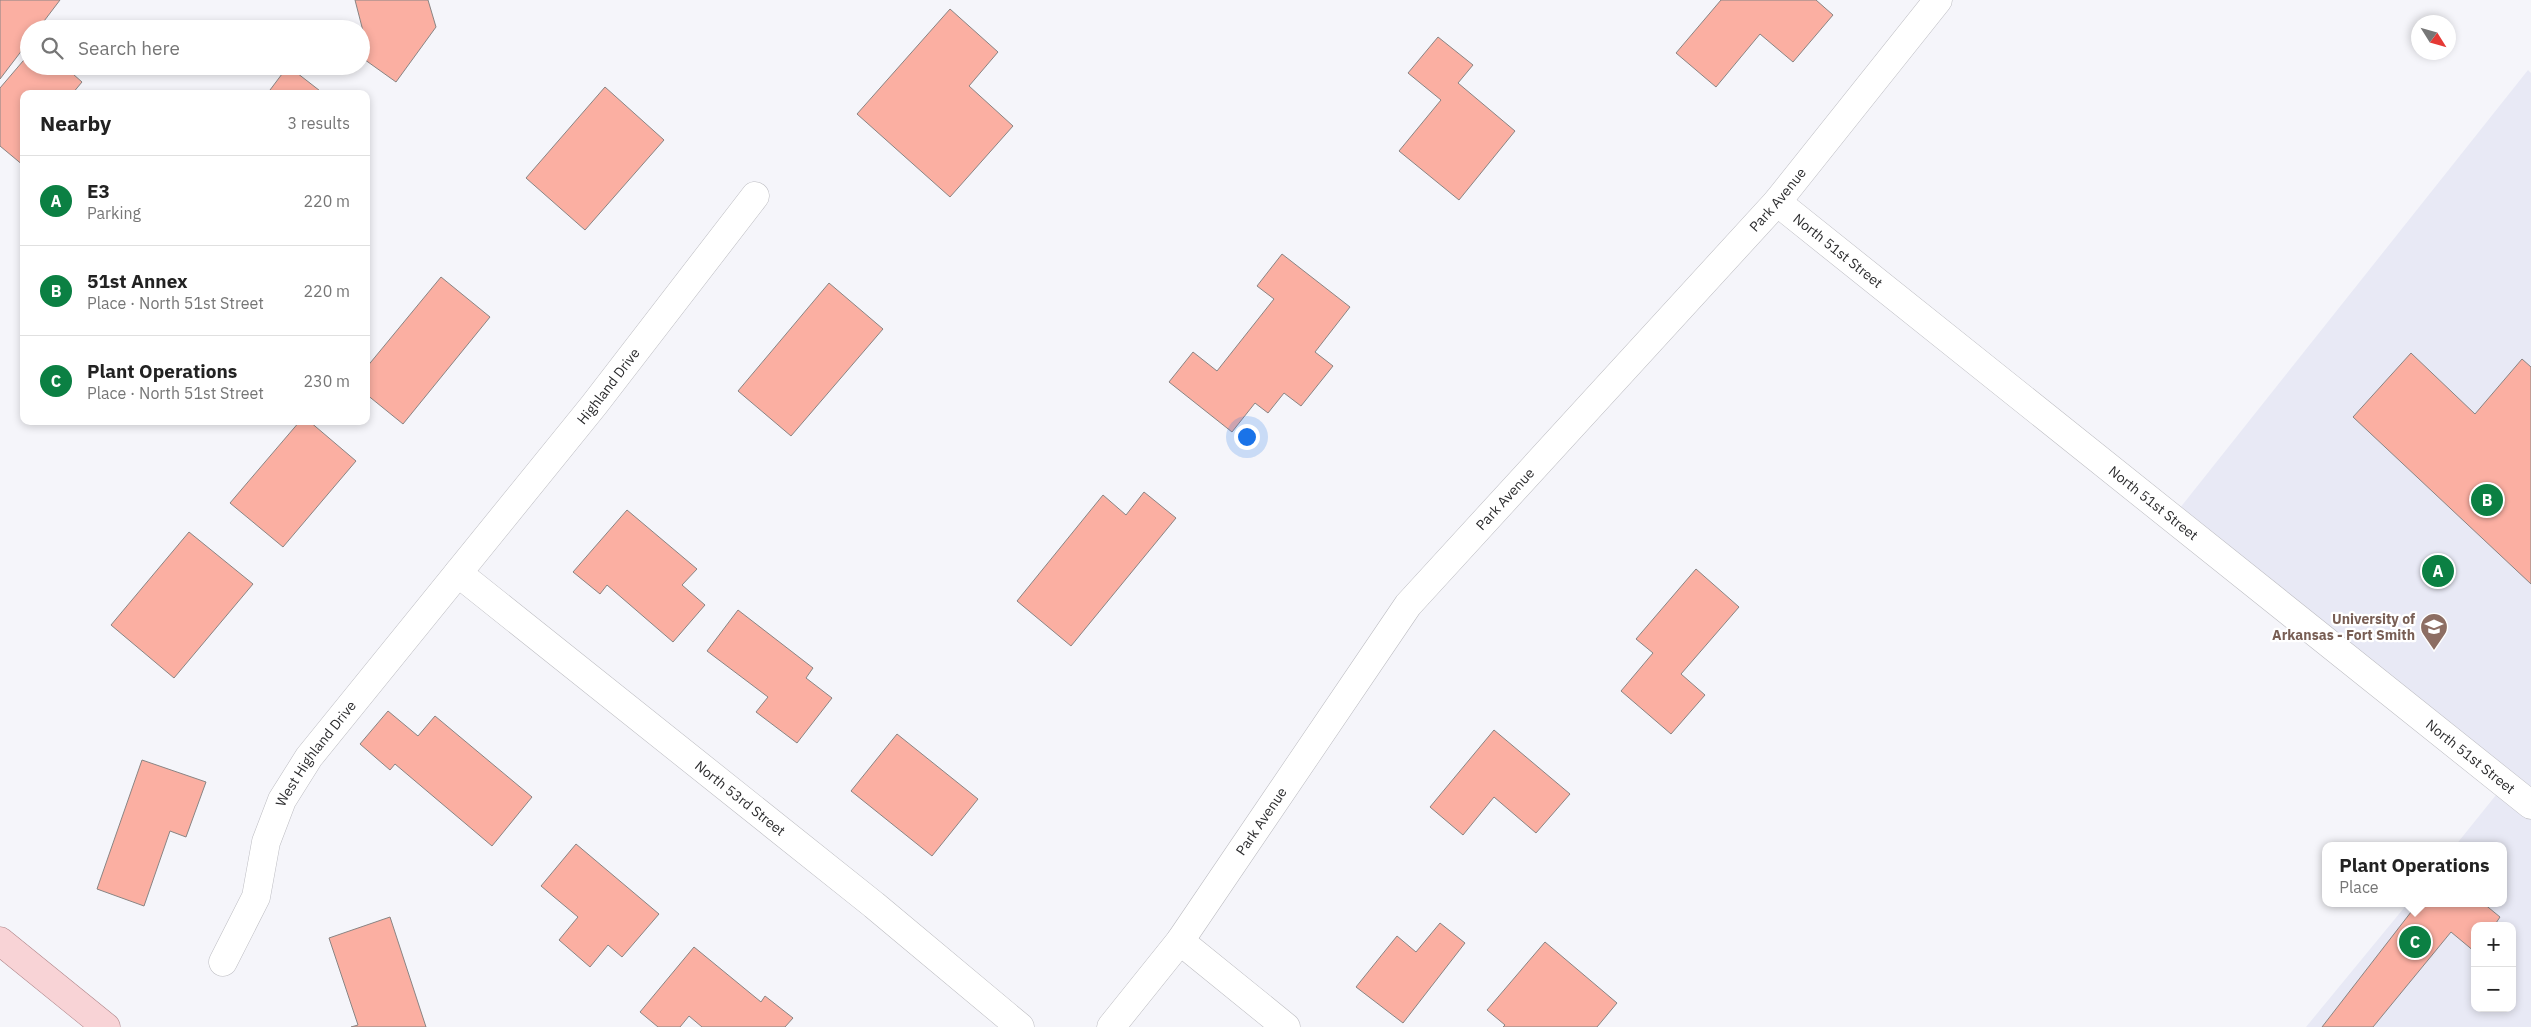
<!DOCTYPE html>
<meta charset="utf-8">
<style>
:root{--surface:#fff;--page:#f6f6f6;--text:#222;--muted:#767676;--line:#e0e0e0;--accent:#0b8043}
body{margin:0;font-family:"IBM Plex Sans",sans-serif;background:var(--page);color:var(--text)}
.controls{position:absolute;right:15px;bottom:15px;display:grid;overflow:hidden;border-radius:10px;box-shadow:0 2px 8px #0003}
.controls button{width:45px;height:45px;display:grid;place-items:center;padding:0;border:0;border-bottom:1px solid var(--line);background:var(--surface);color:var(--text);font:25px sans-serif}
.compass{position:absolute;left:2411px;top:15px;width:45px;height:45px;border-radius:50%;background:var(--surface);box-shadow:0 2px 8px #0003;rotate:127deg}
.you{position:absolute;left:1246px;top:436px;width:18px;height:18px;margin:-12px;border:4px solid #fff;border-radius:50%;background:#1a73e8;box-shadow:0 0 0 8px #1a73e833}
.badge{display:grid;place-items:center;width:32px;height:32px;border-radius:50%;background:var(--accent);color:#fff;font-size:16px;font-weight:700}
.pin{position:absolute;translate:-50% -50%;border:2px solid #fff;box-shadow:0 1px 5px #0006}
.popup{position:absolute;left:2322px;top:842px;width:185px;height:65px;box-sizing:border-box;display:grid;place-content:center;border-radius:10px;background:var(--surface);filter:drop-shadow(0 1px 4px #0005);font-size:16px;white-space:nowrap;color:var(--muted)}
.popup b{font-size:19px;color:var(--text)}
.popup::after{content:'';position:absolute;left:50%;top:100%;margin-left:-10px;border:10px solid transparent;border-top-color:var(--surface)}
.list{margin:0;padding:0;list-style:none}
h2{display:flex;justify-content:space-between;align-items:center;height:65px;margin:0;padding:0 20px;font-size:21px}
h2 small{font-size:16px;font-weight:400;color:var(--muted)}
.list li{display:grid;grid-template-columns:32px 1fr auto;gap:15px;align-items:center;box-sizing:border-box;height:90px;padding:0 20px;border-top:1px solid var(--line)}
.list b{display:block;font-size:19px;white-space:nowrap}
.list p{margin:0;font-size:16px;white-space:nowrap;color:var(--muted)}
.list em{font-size:16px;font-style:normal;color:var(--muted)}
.icon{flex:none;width:28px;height:28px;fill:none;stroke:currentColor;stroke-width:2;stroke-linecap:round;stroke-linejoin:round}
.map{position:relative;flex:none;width:2531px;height:1027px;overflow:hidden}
.search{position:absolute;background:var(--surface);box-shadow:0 2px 8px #0003;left:20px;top:20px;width:350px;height:55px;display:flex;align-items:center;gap:12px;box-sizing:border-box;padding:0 18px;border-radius:28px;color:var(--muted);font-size:19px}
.panel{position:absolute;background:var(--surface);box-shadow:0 2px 8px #0003;left:20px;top:90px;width:350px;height:335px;border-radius:10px}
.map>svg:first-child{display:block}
.built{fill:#e8e9f5;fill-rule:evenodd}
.building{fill:#fbafa2;stroke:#898483}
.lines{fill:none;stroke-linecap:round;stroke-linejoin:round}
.minor-casing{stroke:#bcbcc1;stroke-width:29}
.major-casing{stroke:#ae868a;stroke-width:29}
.minor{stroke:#fff;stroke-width:28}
.major{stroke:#f8d3d6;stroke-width:28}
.labels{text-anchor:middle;stroke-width:4.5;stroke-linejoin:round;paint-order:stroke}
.street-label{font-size:14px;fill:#2c2c2e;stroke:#fff}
.education-label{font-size:14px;font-weight:bold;fill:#785e54;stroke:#fff;text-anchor:end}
</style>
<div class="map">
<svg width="2531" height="1027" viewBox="0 0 2531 1027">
<rect width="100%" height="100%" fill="#f5f5fa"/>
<!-- built -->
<path class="built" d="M2528 70 2531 73V1027H2306L2408 903H2504V846H2455L2504 785 2172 518ZM2475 926H2512V1008H2475Z"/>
<!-- building -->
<g class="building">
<polygon points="0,0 60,0 38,29 29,29 29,41 0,79"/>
<polygon points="355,0 428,0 436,27 396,82 361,57 363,31"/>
<polygon points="1721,0 1816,0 1833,15 1793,62 1760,34 1716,87 1676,53"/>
<polygon points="950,9 998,52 969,86 1013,126 950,197 857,114"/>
<polygon points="1438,37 1473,65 1458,83 1515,131 1459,200 1399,151 1441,100 1408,73"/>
<polygon points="29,54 29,66 64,66 82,82 72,94 24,94 24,166 0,146 0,88"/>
<polygon points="288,66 324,94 267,94"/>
<polygon points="605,87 664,140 585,230 526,178"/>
<polygon points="1282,254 1350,307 1315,352 1333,366 1301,406 1284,393 1268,413 1255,403 1232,432 1169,382 1193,352 1217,371 1274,299 1257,286"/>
<polygon points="441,277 490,317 403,424 366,394 366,368"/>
<polygon points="829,283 883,329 791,436 738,391"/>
<polygon points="2411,353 2475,414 2522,359 2531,367 2531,584 2353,417"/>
<polygon points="300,421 309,421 356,461 283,547 230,503"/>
<polygon points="1144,492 1176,518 1071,646 1017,601 1103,495 1126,515"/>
<polygon points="627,510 697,569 682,585 705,605 673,642 607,585 600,594 573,572"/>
<polygon points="189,532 253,584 174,678 111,625"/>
<polygon points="1696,569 1739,607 1681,674 1705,695 1671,734 1621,691 1653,653 1636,639"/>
<polygon points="738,610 813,668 806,678 832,698 797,743 756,712 768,697 707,651"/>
<polygon points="388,711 418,736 435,716 532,797 492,846 395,764 390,770 360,744"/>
<polygon points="1494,730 1570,794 1536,833 1494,797 1463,835 1430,807"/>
<polygon points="897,734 978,799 932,856 851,791"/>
<polygon points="142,760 206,782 186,837 170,831 144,906 97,889"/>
<polygon points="576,844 659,914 622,957 608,945 590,967 559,940 578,917 541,886"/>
<polygon points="2418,903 2483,903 2500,917 2494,926 2475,926 2475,952 2451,932 2373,1027 2322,1027"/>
<polygon points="390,917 426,1027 351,1027 358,1025 329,938"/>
<polygon points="1440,923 1465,943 1403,1023 1356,987 1397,936 1416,952"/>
<polygon points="1545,942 1617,1003 1597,1027 1503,1027 1505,1025 1487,1010"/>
<polygon points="694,947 761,1002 765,996 793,1018 785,1027 702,1027 689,1016 680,1027 658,1027 640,1012"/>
</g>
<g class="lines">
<defs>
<g id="minor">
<path id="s1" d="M1777 202 2531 805"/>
<path id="s2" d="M458 573 874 905 1020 1027"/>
<polyline points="1180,941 1286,1027"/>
<path id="s3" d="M223 962 256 897 266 842 282 800 309 757 594 405 755 196"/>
<path id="s4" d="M1111 1027 1180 941 1408 605 1777 202 1938 0"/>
</g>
<polyline id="major" points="0,941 106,1027"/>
</defs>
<!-- minor casing -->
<use href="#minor" class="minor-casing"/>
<!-- major casing -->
<use href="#major" class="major-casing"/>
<!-- minor -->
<use href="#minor" class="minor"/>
<!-- major -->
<use href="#major" class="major"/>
</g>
<!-- icons -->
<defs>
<symbol id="university-pin" viewBox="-11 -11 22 30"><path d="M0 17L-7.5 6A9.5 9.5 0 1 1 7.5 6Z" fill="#8d6e63" stroke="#fff"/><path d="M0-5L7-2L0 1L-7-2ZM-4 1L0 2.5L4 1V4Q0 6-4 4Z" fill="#fff"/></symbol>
</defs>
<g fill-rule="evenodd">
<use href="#university-pin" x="2418" y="611" width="32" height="43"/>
</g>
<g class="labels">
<!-- street labels -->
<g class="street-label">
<text dy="5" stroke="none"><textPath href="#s4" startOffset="1065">Park Avenue</textPath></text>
<text dy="5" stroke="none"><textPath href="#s1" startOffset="78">North 51st Street</textPath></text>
<text dy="5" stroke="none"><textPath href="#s3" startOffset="701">Highland Drive</textPath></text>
<text dy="5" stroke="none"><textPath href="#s4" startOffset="660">Park Avenue</textPath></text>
<text dy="5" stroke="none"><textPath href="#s1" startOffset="482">North 51st Street</textPath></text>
<text dy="5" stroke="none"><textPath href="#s3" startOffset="231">West Highland Drive</textPath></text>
<text dy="5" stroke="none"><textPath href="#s1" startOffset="888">North 51st Street</textPath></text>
<text dy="5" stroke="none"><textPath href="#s2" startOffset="361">North 53rd Street</textPath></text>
<text dy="5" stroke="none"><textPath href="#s4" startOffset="255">Park Avenue</textPath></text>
</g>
<!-- education labels -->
<g class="education-label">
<text x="2415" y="624">University of<tspan x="2415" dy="16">Arkansas - Fort Smith</tspan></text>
</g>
</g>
</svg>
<div class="controls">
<button>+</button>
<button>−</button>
</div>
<svg class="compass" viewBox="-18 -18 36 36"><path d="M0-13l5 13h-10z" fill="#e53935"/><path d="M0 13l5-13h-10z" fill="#767676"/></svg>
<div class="you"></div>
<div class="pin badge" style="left:2438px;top:571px">A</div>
<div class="pin badge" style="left:2487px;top:500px">B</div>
<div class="pin badge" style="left:2415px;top:942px">C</div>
<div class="popup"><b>Plant Operations</b>Place</div>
<div class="search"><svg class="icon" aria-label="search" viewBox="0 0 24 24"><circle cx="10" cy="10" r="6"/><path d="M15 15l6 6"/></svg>Search here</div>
<section class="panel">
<h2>Nearby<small>3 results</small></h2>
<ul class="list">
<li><span class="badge">A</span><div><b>E3</b><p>Parking</p></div><em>220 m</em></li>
<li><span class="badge">B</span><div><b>51st Annex</b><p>Place · North 51st Street</p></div><em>220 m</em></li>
<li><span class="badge">C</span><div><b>Plant Operations</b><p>Place · North 51st Street</p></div><em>230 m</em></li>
</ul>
</section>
</div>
